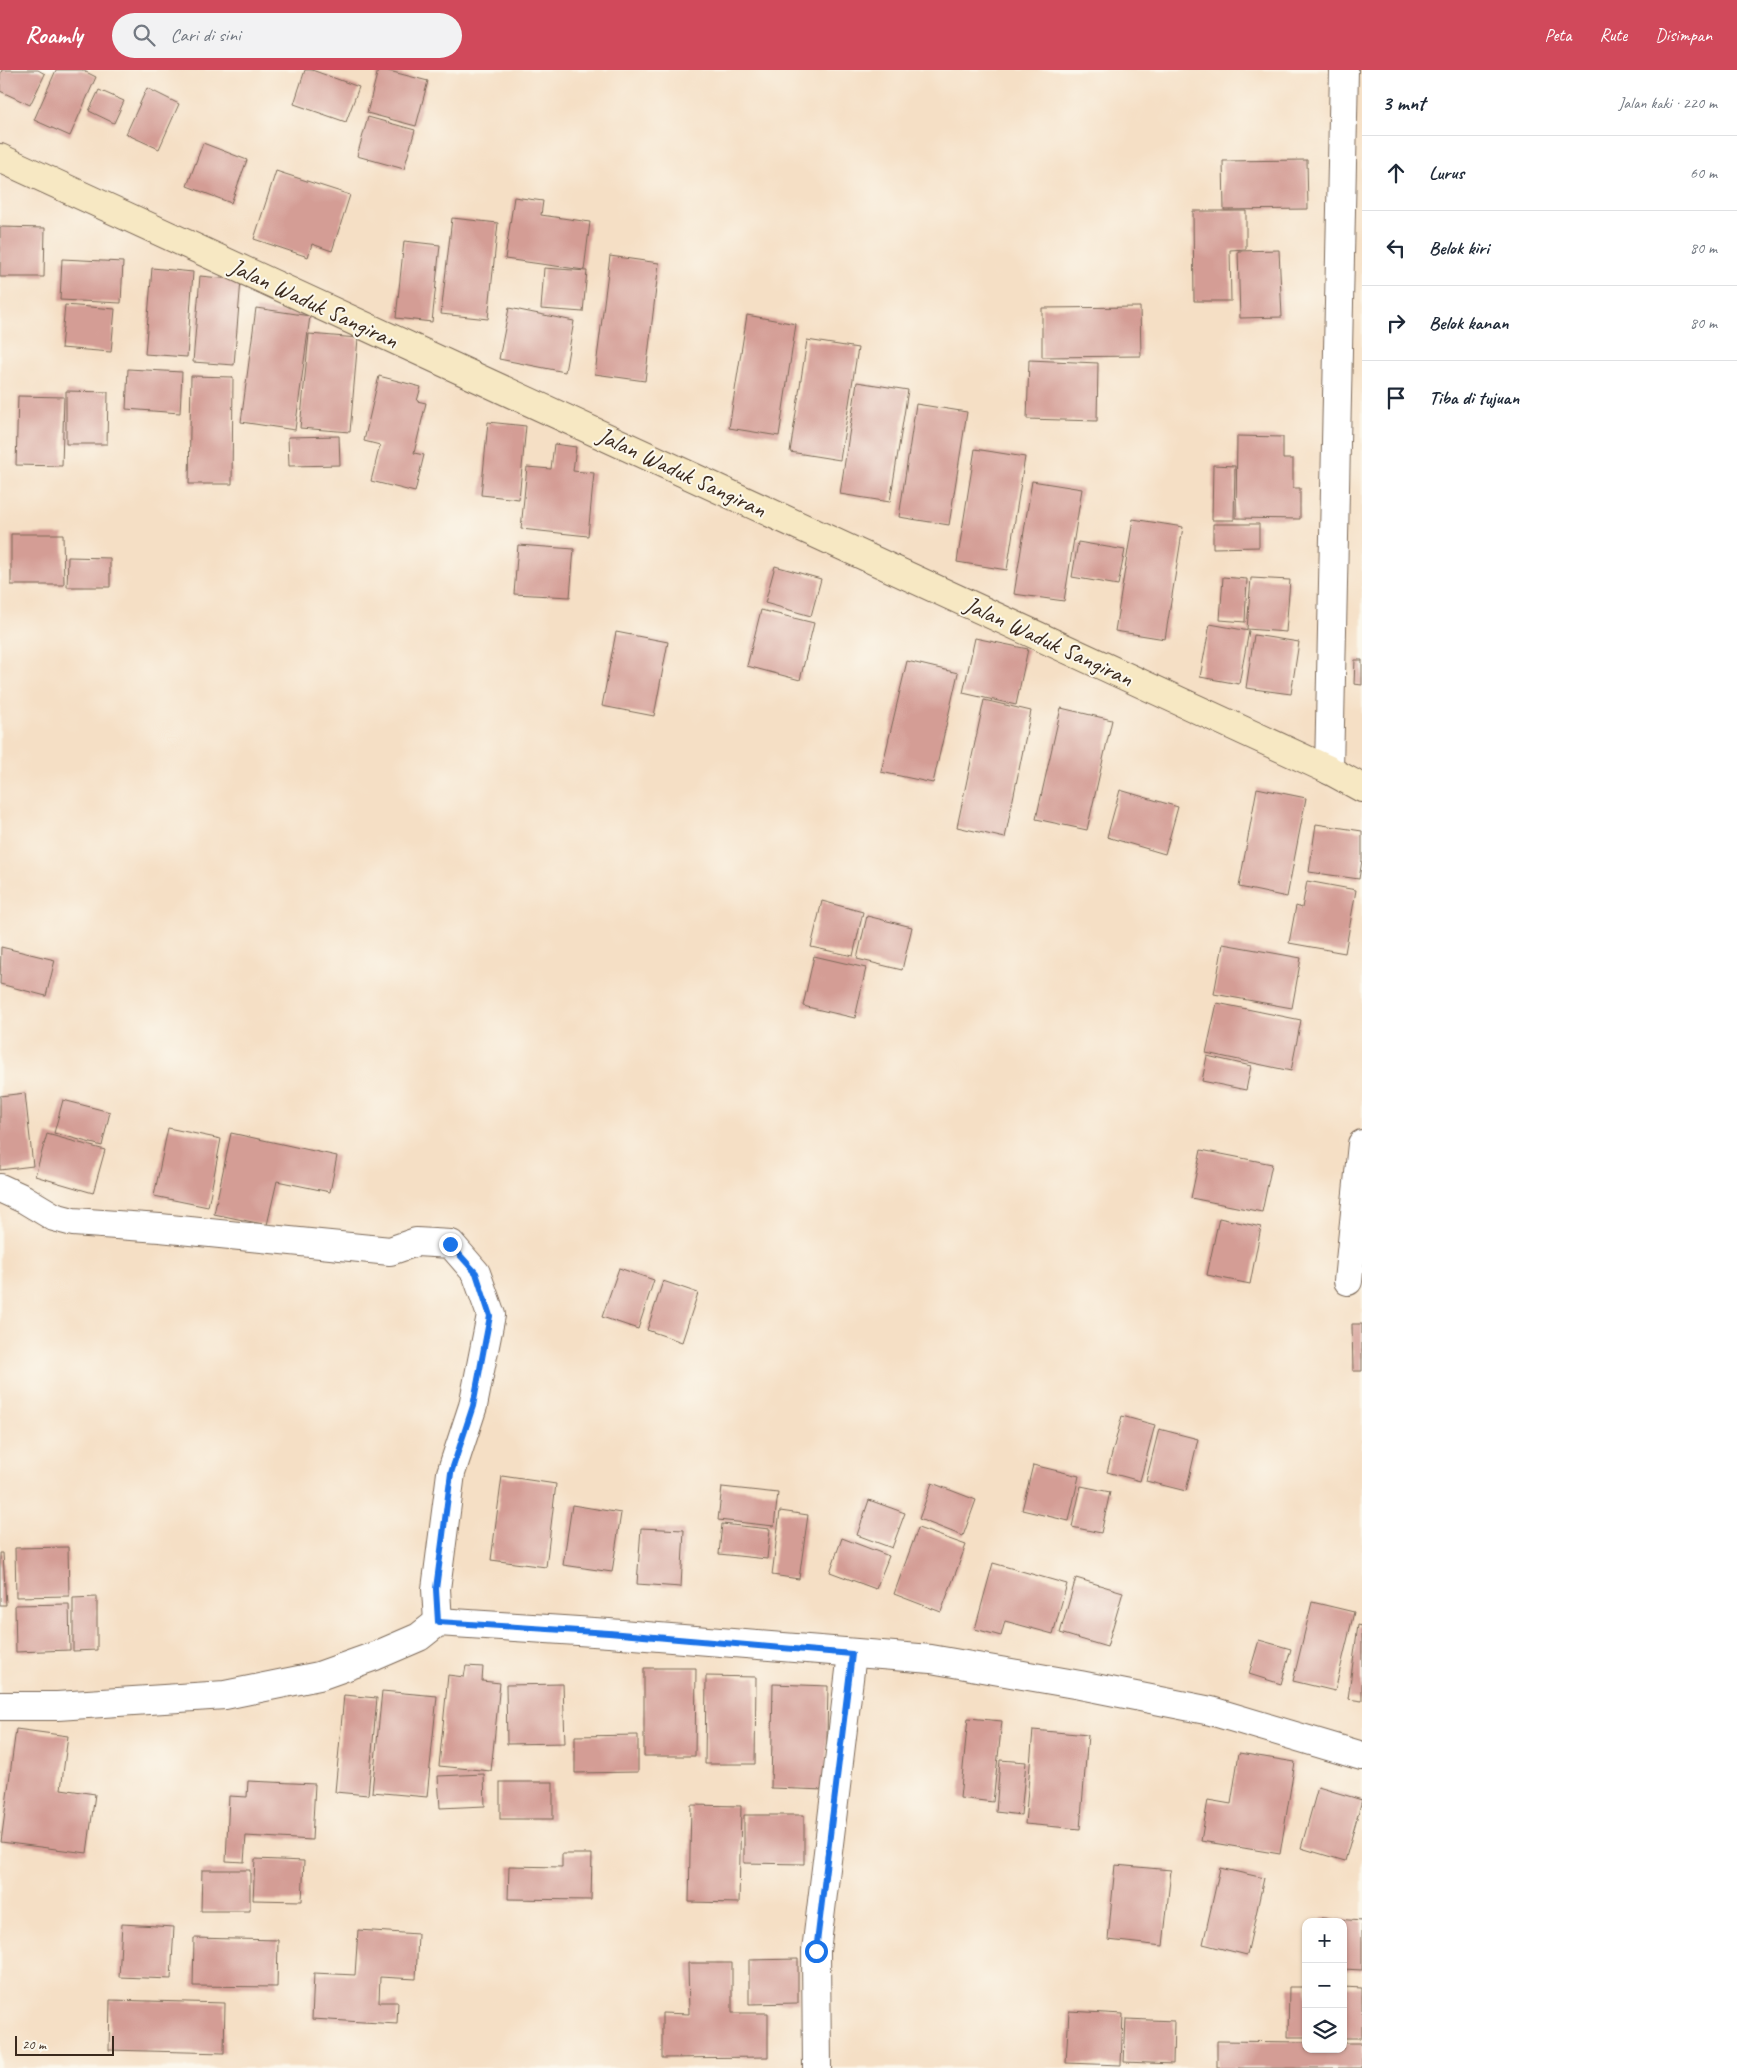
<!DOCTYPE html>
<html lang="id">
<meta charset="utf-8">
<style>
:root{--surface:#fff;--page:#f2f2f3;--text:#1f2937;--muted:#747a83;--line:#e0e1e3;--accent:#d1495b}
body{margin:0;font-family:Caveat,sans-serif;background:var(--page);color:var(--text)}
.controls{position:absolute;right:15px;bottom:15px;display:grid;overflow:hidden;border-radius:10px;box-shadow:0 1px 4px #0004}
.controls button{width:45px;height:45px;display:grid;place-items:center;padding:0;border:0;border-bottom:1px solid var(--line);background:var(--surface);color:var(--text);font:25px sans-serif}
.scale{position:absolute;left:15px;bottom:12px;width:99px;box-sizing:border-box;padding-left:5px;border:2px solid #3b2a1e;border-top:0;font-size:14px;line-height:18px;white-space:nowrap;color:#3b2a1e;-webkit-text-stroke:4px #fbf7ec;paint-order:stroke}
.stop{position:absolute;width:15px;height:15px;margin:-11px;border:4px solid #1a73e8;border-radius:50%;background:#fff}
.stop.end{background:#1a73e8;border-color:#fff;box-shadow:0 1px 5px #0008}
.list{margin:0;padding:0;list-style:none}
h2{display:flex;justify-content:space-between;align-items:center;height:65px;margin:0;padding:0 20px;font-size:21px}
h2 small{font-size:16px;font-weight:400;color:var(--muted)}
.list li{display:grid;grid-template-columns:32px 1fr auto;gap:15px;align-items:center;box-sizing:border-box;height:75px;padding:0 20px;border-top:1px solid var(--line)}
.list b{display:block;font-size:19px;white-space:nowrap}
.list em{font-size:16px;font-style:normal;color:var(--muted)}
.icon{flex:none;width:28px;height:28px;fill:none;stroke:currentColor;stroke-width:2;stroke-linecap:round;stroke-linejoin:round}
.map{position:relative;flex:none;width:1362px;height:1998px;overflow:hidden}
header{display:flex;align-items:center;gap:30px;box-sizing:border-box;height:70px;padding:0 25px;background:var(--accent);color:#fff}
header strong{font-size:24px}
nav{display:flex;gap:28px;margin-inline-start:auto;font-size:18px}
.search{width:350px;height:45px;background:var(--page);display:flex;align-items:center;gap:12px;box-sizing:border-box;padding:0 18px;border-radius:28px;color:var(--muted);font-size:19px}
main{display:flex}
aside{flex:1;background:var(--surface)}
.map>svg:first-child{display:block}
.building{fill:#d49d95}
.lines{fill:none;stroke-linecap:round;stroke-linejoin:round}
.street-casing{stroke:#7c6958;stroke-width:30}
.secondary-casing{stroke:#7c6958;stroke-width:30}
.street{stroke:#fff;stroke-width:28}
.secondary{stroke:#f7e8c3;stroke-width:28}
.route{stroke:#1a73e8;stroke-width:6}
.labels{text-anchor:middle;stroke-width:4;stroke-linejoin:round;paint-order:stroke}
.street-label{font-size:24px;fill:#3b2a1e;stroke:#fbf7ec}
</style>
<header>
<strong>Roamly</strong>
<div class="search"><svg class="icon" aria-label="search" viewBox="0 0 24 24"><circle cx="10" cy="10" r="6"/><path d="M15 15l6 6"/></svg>Cari di sini</div>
<nav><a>Peta</a><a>Rute</a><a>Disimpan</a></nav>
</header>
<main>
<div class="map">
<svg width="1362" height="1998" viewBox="0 0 1362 1998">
<rect width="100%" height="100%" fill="#fbf7ec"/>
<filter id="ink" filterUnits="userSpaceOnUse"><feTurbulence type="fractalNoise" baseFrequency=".02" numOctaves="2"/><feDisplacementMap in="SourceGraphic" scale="10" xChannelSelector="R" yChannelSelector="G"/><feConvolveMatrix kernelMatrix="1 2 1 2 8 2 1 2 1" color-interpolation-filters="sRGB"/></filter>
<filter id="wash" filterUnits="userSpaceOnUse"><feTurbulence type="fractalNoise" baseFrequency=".0096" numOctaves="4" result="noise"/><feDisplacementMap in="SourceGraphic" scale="20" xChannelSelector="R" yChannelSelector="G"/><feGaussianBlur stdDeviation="1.12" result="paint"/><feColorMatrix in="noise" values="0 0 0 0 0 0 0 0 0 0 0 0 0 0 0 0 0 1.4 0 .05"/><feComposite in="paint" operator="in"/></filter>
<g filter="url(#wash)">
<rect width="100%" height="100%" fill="#f5dfc5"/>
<g id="blocks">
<!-- building -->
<g class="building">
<polygon points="2,0 38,0 45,4 30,35 0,21 0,5"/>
<polygon points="56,0 82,0 96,7 70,66 34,50"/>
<polygon points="305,0 312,0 359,17 346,52 294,34"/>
<polygon points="378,0 385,0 428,11 416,56 367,43"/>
<polygon points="147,18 179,34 159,79 126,64"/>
<polygon points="99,20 124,31 114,53 89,41"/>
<polygon points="368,47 415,60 404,99 357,86"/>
<polygon points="203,73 247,90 231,133 187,116"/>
<polygon points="1307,90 1308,139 1224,140 1223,91"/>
<polygon points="276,101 350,125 332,181 312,174 308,187 254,169"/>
<polygon points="514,127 543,131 541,145 590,152 584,200 505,189"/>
<polygon points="1193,141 1246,141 1246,179 1230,180 1231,231 1194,231"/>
<polygon points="452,148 498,153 488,249 441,244"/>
<polygon points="0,157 45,158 44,207 0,207"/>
<polygon points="404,171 440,175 432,252 396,248"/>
<polygon points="1279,180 1282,247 1240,248 1238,181"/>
<polygon points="610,186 659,193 645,311 595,304"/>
<polygon points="62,189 123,192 121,233 60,230"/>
<polygon points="152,198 193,202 187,287 145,284"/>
<polygon points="544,198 587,201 583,242 541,239"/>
<polygon points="200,206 241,210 234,295 193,292"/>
<polygon points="65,235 115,239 111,282 61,278"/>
<polygon points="1140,237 1141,286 1042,287 1042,238"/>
<polygon points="256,238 310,246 295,360 241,352"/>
<polygon points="509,238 574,251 565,302 499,289"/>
<polygon points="747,245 796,254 779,366 729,358"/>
<polygon points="309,264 358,268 350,362 300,358"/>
<polygon points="807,270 858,278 840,390 790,382"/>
<polygon points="1029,290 1098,293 1097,351 1027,349"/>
<polygon points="128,299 182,302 180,343 126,339"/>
<polygon points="191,306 233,307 232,414 189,414"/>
<polygon points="379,306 421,317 417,331 426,333 414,383 424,385 415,422 371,411 380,375 364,371"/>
<polygon points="857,312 908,320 890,432 840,424"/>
<polygon points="66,321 108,322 107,374 66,374"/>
<polygon points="18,326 64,327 62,396 16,395"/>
<polygon points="916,334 967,342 949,455 899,447"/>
<polygon points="488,352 526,356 519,429 481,425"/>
<polygon points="339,366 340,395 289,396 288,367"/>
<polygon points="1237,366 1283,367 1283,389 1293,389 1293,418 1300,418 1300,449 1236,448"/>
<polygon points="554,374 576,377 573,401 594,403 588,466 521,459 527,397 551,399"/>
<polygon points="975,379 1025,387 1007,500 957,492"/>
<polygon points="1213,395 1235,396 1234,450 1212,450"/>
<polygon points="1032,411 1082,419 1064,531 1014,524"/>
<polygon points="1133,449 1183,457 1165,569 1115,561"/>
<polygon points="1213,454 1259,454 1259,477 1213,478"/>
<polygon points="11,464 63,464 64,515 11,515"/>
<polygon points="1078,472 1125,480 1118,515 1072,507"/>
<polygon points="518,475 574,479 570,527 514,524"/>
<polygon points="68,487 110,488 110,517 67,517"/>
<polygon points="775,496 821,509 811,546 765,533"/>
<polygon points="1223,507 1247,509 1245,552 1220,550"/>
<polygon points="1251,508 1290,510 1286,562 1247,559"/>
<polygon points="761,540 814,553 800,610 747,596"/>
<polygon points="1210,554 1249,561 1239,614 1200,607"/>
<polygon points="616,562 668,572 654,646 602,636"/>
<polygon points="1254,565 1299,572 1291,624 1246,618"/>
<polygon points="975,568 1028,579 1016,635 963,623"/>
<polygon points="1355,590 1362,590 1362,615 1354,614"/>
<polygon points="907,591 958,603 933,713 881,702"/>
<polygon points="984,630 1031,641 1005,768 957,757"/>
<polygon points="1061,638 1112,650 1087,760 1036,749"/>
<polygon points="1257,718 1306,728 1287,827 1239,817"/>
<polygon points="1120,720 1178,737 1165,784 1107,767"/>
<polygon points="1316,754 1362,761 1362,790 1359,809 1309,802"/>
<polygon points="1307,811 1356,820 1345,883 1289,873 1296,836 1302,838"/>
<polygon points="822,831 863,842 853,886 811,877"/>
<polygon points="867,846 912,857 902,900 857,889"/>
<polygon points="1223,874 1301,888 1292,938 1214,924"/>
<polygon points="1,877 55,890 46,926 0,914"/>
<polygon points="814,886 866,898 855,948 803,936"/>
<polygon points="1217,933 1301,950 1291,1001 1206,983"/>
<polygon points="1207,986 1251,996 1246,1020 1202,1011"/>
<polygon points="25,1023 33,1096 0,1100 0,1026"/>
<polygon points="63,1030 110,1042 102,1076 54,1063"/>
<polygon points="168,1058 221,1069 208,1137 154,1126"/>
<polygon points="231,1063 337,1086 330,1122 277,1111 267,1155 214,1144"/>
<polygon points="47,1064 105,1080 93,1123 35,1106"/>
<polygon points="1201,1080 1272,1094 1262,1142 1191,1128"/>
<polygon points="1219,1148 1261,1157 1250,1214 1207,1205"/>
<polygon points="619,1198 654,1210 638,1259 602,1247"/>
<polygon points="663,1211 698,1223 682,1272 647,1260"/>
<polygon points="1352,1254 1362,1254 1362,1301 1353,1301"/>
<polygon points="1122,1346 1155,1355 1140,1411 1107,1402"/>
<polygon points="1159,1359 1198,1369 1186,1421 1146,1411"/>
<polygon points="1033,1395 1079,1406 1069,1451 1022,1440"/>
<polygon points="502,1406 556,1414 546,1497 491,1490"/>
<polygon points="932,1413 976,1430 963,1466 919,1449"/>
<polygon points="1081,1416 1110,1422 1101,1463 1072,1457"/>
<polygon points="722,1417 778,1423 774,1456 718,1450"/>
<polygon points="869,1430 905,1443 892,1478 857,1465"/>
<polygon points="572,1435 621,1443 612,1502 563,1495"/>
<polygon points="780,1441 808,1445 799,1509 772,1505"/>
<polygon points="722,1454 770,1459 767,1489 719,1484"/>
<polygon points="641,1458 684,1460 681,1517 637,1514"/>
<polygon points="918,1458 966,1475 941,1542 894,1524"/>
<polygon points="842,1468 889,1486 876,1519 830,1502"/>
<polygon points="68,1477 69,1526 16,1527 15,1478"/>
<polygon points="0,1483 3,1483 6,1535 0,1535"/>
<polygon points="993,1493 1067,1514 1053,1564 1005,1551 1001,1566 975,1559"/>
<polygon points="1076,1508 1123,1522 1107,1577 1060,1563"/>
<polygon points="97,1527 97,1580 73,1581 73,1528"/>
<polygon points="1312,1532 1354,1542 1335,1621 1293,1611"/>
<polygon points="69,1534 70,1580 16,1582 15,1535"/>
<polygon points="1358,1555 1362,1556 1362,1631 1348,1629"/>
<polygon points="1259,1570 1291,1579 1281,1614 1249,1604"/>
<polygon points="466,1596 483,1597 482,1611 500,1613 491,1701 439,1696 448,1605 464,1607"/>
<polygon points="644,1598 696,1598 695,1686 644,1686"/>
<polygon points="706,1606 756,1607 755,1694 705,1694"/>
<polygon points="563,1614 565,1673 507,1674 506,1615"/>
<polygon points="773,1614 828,1616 826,1720 771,1718"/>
<polygon points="382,1621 437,1626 427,1727 372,1722"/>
<polygon points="344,1625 377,1628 368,1725 335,1722"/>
<polygon points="968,1648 1002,1651 993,1732 960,1728"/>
<polygon points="16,1659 68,1666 61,1719 95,1724 87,1783 1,1772"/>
<polygon points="1033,1660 1088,1665 1080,1759 1025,1754"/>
<polygon points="638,1665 638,1702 575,1703 575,1666"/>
<polygon points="1239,1683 1295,1692 1280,1784 1201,1771 1208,1730 1231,1734"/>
<polygon points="1000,1690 1026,1692 1021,1745 996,1742"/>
<polygon points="484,1704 485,1736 440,1738 438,1706"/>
<polygon points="248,1711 315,1714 312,1770 246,1766 244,1792 226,1791 229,1726 247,1727"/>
<rect x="500" y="1712" width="53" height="37"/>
<polygon points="1318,1717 1362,1730 1345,1791 1301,1778"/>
<polygon points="691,1735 741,1736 739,1833 689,1832"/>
<polygon points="744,1745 804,1745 804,1794 744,1793"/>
<polygon points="562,1784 592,1784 591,1830 508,1829 509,1796 562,1797"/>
<polygon points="255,1789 304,1791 302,1831 253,1830"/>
<polygon points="1115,1795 1171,1800 1163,1876 1108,1870"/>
<polygon points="1220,1798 1264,1808 1247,1885 1203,1874"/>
<polygon points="202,1800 250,1800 250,1841 201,1841"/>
<polygon points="1322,1848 1362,1851 1362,1900 1343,1899 1343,1852 1322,1852"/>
<polygon points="122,1854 174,1857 171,1909 119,1907"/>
<polygon points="358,1860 418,1864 416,1909 380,1907 379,1932 398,1932 397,1954 312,1949 314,1903 355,1905"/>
<polygon points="194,1868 278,1870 277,1917 193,1916"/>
<polygon points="798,1889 798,1933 749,1934 749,1890"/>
<polygon points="688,1893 732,1893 732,1943 768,1943 768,1987 662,1988 662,1943 689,1944"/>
<polygon points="1289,1917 1306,1917 1306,1967 1288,1967"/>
<polygon points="1343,1917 1362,1918 1362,1968 1343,1968"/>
<polygon points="110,1930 225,1933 224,1983 109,1980"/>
<polygon points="1069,1941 1123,1944 1121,1995 1066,1993"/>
<polygon points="1126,1949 1174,1951 1173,1994 1124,1992"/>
<polygon points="1217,1971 1306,1972 1306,1979 1343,1979 1343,1973 1362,1973 1362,1998 1217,1998"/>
</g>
</g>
</g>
<g filter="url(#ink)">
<use href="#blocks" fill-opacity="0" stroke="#7c6958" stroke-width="1"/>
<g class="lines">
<defs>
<g id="street">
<polyline points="1329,700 1344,0"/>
<polyline points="0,1118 24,1129 54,1147 73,1152 160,1158 390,1181 416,1172 451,1174 476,1203 491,1245 473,1336 451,1403 436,1519 438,1552"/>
<polyline points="1348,1211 1362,1074"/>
<polyline points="0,1636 57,1636 225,1625 319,1606 375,1586 419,1567 438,1552 609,1563 931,1589 1080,1615 1211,1641 1362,1686"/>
<polyline points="817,1998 816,1881 852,1584"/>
</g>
<polyline id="secondary" points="0,88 1329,700 1362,718"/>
</defs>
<!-- street casing -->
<use href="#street" class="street-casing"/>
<!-- secondary casing -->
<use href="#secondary" class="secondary-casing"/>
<!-- street -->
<use href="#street" class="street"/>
<!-- secondary -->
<use href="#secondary" class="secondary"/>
</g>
</g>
<g class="lines" filter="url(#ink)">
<!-- route -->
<polyline class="route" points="450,1174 476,1203 490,1246 473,1336 451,1403 436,1519 438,1552 609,1563 852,1584 816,1881"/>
</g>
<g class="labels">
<!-- street labels -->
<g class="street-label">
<text transform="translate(314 233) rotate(25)" y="8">Jalan Waduk Sangiran</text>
<text transform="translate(682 402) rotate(25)" y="8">Jalan Waduk Sangiran</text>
<text transform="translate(1049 571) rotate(25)" y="8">Jalan Waduk Sangiran</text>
</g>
</g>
</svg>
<div class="controls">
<button>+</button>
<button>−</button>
<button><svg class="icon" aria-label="layers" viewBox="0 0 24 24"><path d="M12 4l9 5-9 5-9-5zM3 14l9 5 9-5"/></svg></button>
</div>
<div class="scale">20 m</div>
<div class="stop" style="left:816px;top:1881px"></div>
<div class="stop end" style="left:450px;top:1174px"></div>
</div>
<aside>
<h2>3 mnt<small>Jalan kaki · 220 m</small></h2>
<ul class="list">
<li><svg class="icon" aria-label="ahead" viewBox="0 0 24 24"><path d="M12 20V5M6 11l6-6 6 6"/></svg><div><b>Lurus</b></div><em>60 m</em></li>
<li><svg class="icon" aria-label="left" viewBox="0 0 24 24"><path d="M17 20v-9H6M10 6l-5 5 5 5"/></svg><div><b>Belok kiri</b></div><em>80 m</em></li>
<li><svg class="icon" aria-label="right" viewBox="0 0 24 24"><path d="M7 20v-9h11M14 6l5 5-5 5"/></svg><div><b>Belok kanan</b></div><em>80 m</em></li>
<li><svg class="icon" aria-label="arrive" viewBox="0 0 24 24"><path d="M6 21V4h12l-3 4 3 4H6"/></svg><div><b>Tiba di tujuan</b></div></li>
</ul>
</aside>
</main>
